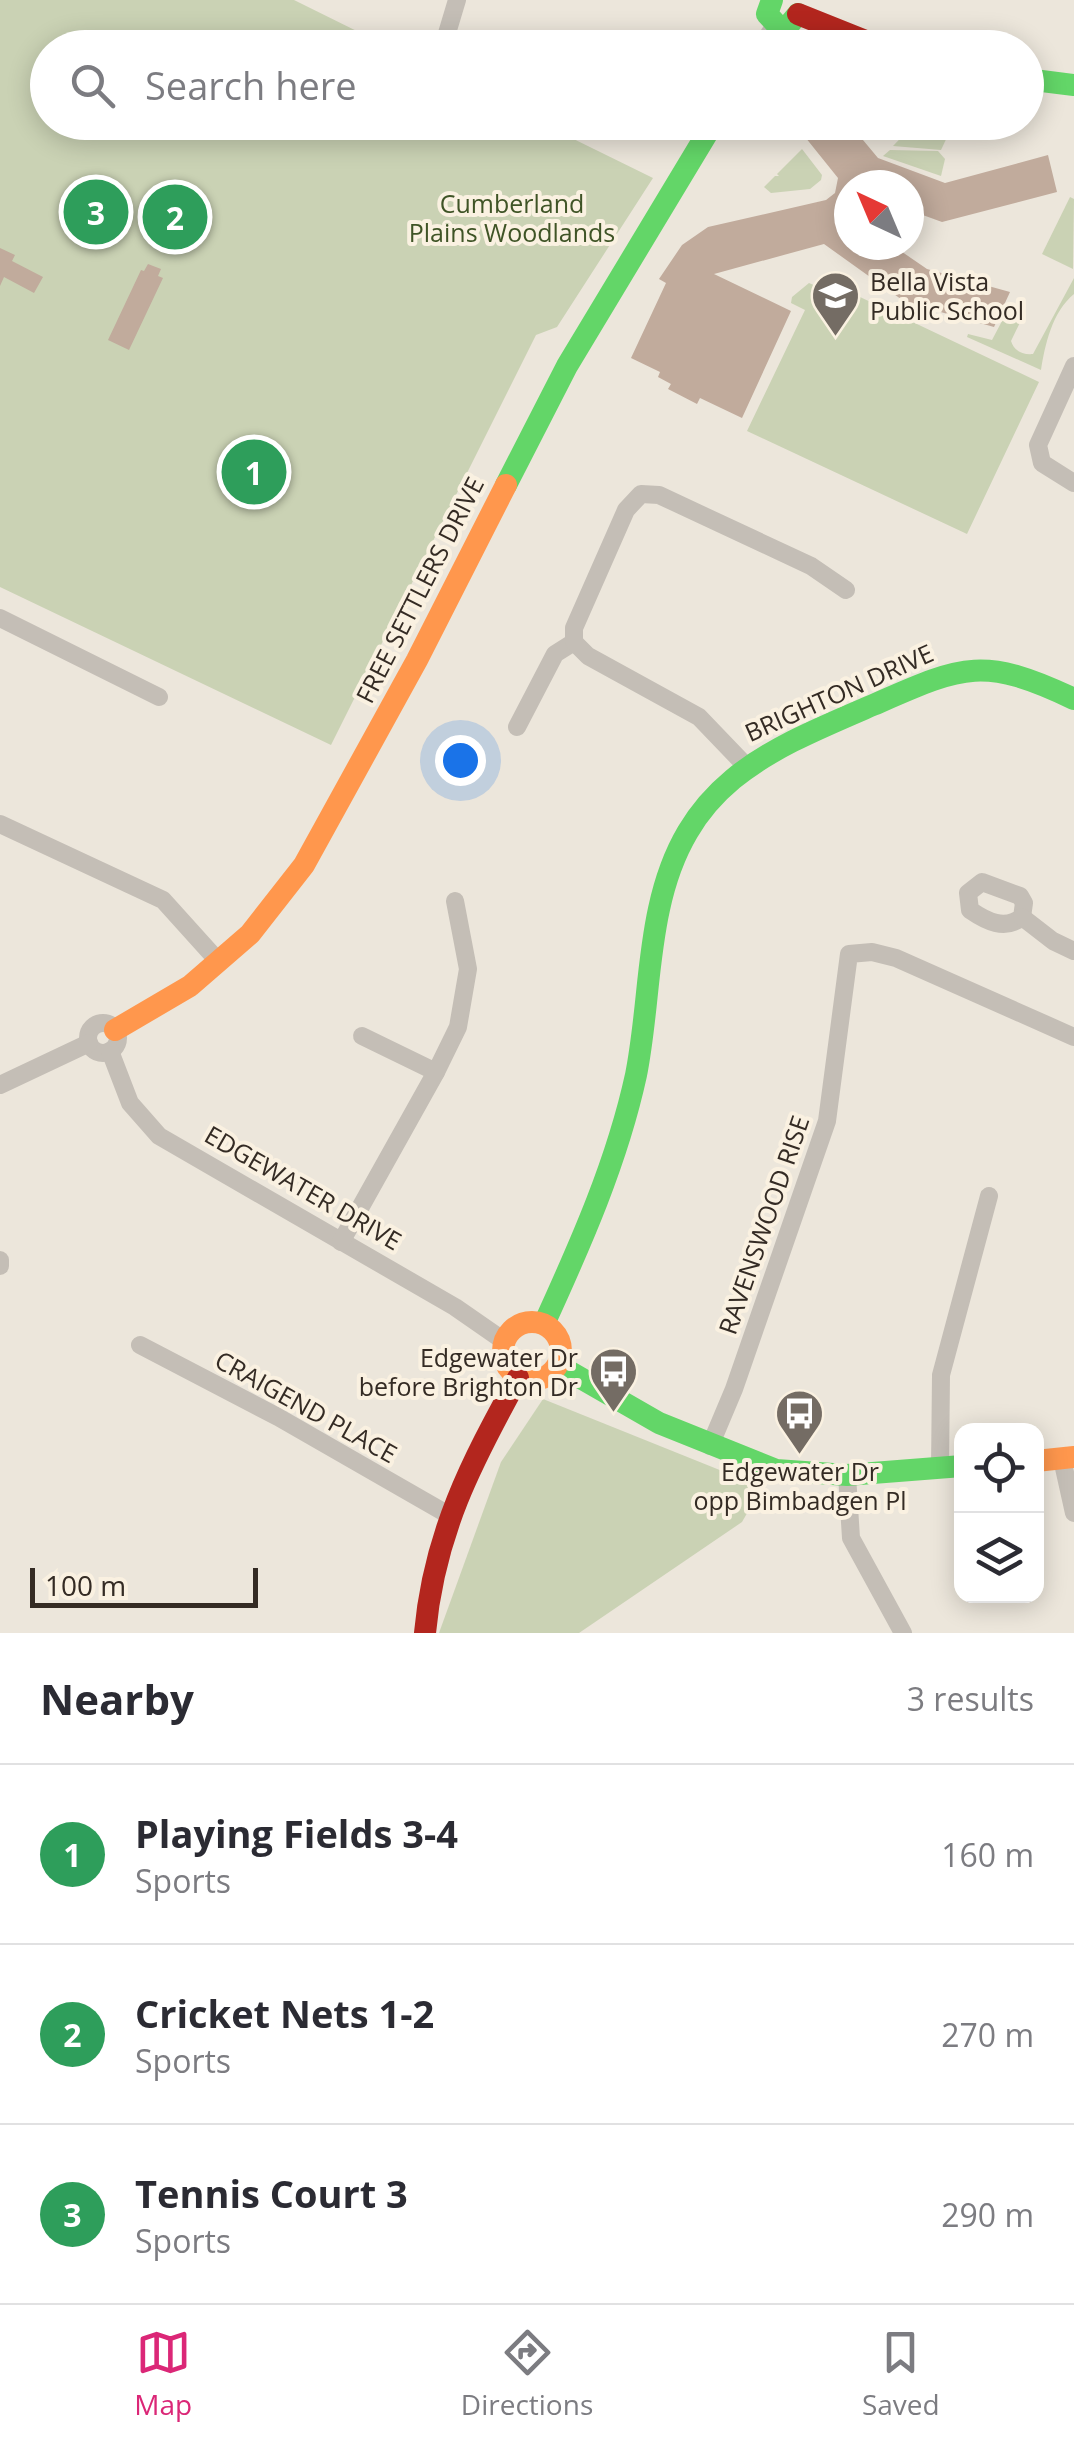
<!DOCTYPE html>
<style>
:root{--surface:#fff;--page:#f2f2f3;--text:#2b2b33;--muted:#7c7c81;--line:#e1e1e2;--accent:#db2777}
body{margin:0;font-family:"Open Sans",sans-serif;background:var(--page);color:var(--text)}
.controls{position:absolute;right:30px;bottom:30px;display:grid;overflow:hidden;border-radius:20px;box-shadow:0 5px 25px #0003}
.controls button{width:90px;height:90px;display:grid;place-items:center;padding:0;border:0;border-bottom:2px solid var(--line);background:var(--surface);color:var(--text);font:50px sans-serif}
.compass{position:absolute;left:834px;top:170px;width:90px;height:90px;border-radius:50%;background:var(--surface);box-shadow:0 5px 25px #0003;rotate:316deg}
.scale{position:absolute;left:30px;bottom:25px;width:228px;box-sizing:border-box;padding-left:10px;border:5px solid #342b24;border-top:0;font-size:28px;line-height:35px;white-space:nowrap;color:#342b24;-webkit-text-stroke:8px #faf1e1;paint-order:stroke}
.you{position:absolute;left:460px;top:760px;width:35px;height:35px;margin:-25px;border:8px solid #fff;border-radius:50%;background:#1a73e8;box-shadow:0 0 0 15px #1a73e833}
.badge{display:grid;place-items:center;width:65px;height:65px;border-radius:50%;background:var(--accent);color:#fff;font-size:32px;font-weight:700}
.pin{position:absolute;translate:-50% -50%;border:5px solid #fff;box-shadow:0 2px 10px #0006}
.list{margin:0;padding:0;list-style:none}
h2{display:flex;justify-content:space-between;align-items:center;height:130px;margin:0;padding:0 40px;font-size:42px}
h2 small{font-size:32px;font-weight:400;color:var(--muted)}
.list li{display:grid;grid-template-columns:65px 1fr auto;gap:30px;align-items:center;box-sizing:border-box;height:180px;padding:0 40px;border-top:2px solid var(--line)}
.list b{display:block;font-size:38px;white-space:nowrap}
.list p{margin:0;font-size:32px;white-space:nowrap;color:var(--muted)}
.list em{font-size:32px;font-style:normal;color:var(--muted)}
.icon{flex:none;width:55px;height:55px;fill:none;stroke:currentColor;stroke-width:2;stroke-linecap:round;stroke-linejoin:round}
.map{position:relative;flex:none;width:1074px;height:1633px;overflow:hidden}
.search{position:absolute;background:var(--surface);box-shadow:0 5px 25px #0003;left:30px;right:30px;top:30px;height:110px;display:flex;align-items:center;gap:25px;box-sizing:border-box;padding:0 35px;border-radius:55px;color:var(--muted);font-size:38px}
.sheet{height:670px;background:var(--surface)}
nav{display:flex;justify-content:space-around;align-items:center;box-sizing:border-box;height:140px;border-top:2px solid var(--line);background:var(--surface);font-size:28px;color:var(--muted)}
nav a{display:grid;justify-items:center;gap:5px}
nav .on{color:var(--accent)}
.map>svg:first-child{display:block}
.green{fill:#cad2b4}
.building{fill:#c1ab9c}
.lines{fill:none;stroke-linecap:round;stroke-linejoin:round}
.street{stroke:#c4beb6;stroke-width:18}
.fast{stroke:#63d668;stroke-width:22}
.slow{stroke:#ff974d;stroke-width:22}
.jam{stroke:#b3261e;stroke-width:22}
.labels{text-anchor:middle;stroke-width:8;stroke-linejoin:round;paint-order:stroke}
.park-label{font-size:25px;fill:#3f5426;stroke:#faf1e1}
.poi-label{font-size:25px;fill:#342b24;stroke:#faf1e1;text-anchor:start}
.street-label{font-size:25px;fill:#342b24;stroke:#faf1e1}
</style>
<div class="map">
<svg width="1074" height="1633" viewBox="0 0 1074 1633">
<rect width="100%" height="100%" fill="#ece6db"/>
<!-- green -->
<g class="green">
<polygon points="0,0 294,0 389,47 48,48 48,122 541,123 653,178 557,327 536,335 331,745 0,587"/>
<polygon points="916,122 947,123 949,133 941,150 893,146"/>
<polygon points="802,149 822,175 821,180 810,189 771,193 764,187 775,176 779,176 777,174"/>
<polygon points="890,150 938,151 945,159 941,176 883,156"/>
<polygon points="1070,197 1074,199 1073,269 1042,254"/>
<polygon points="820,278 1039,382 967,534 747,431 805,310 791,303 792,297 809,283 816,286"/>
<path d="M1074 278V294C1052 312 1045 345 1041 370L967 337 968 334 992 340 1011 304 1026 310 1011 341C1014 351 1023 355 1033 354Z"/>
<polygon points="543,1399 762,1487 742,1522 579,1633 439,1633 501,1462"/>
</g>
<!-- building -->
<g class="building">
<polygon points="793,122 848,122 878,158 945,183 1048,155 1057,192 942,222 909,210 909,185 849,185 849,245 892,245 927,269 1010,292 994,327 905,302 824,244 714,274 791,311 742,418 700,398 697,404 668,389 671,384 658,377 660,372 631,358 666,283 659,279 682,245 708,227 826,200 835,193 838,178"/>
<polygon points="0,248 15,255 12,261 43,277 34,293 4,277 0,286"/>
<polygon points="148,264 161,269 158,276 163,278 129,350 108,340 141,270 144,271"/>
</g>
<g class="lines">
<!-- street -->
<g class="street">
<polyline points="445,40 457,0"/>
<polyline points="760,48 775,25"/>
<polyline points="1074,366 1038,445 1042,463 1074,483"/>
<polyline points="0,618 159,697"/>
<polyline points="517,727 555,654 574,642"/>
<polyline points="746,766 699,717 588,656 574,642 574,628 626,510 641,494 659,495 811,566 846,590"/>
<polyline points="0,824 163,900 218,961"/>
<path d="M982 882 1020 896 1024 903 1022 917C1005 931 986 921 970 910L968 893Z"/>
<polyline points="1022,917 1053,941 1074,951"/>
<circle cx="103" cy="1038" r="15"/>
<polyline points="362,1036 436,1072"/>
<polyline points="110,1051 130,1103 159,1136 455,1307 504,1341"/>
<polyline points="0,1085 89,1043"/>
<polyline points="341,1242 436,1072 458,1027 468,969 455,901"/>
<polyline points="0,1260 0,1266"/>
<polyline points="140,1345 278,1417 447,1514"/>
<polyline points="710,1446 734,1389 827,1121 849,954 872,952 896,958 1074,1037"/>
<polyline points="1062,1459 1074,1513"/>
<polyline points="940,1468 941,1375 989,1196"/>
<polyline points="847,1475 851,1538 903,1633"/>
</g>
<!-- fast -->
<g class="fast">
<polyline points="772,0 767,14 778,26 788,26 798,14"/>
<polyline points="1026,79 1074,85"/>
<polyline points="506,485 567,366 714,122"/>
<path d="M544 1324C581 1243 617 1162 636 1075 647 1020 647 963 659 909 686 782 766 751 873 705 962 666 982 655 1074 699"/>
<polyline points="558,1365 659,1423 776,1470 847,1475 962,1466"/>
</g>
<!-- slow -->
<g class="slow">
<polyline points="115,1030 190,986 250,934 304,865 417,660 506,485"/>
<circle cx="532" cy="1351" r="29"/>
<polyline points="1036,1461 1074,1457"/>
</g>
<!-- jam -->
<g class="jam">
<polyline points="798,14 883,48"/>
<path d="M425 1633C434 1534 471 1463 518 1378"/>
</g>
</g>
<!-- icons -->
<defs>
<symbol id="school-pin" viewBox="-11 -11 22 30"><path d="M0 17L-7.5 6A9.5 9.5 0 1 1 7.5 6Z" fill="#746c64" stroke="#faf1e1"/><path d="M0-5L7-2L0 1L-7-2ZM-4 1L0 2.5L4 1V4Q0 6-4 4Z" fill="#fff"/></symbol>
<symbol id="bus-pin" viewBox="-11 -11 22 30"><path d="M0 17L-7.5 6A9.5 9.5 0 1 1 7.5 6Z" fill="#746c64" stroke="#faf1e1"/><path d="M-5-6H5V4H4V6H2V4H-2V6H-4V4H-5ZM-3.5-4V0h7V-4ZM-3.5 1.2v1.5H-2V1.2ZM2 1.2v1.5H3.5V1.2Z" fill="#fff"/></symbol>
</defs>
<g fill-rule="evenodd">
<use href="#school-pin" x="808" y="268" width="55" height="75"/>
<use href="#bus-pin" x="586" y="1344" width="55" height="75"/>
<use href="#bus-pin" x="772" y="1386" width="55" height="75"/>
</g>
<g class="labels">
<!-- park labels -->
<g class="park-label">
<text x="512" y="213">Cumberland<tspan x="512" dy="29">Plains Woodlands</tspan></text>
</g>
<!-- poi labels -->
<g class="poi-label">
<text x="870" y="291">Bella Vista<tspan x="870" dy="29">Public School</tspan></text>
<text x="578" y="1367" text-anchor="end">Edgewater Dr<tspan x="578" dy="29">before Brighton Dr</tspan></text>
<text x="800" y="1481" text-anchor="middle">Edgewater Dr<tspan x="800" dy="29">opp Bimbadgen Pl</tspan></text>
</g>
<!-- street labels -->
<g class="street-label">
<text transform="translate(420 590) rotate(-63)" y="9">FREE SETTLERS DRIVE</text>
<text transform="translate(839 693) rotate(-24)" y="9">BRIGHTON DRIVE</text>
<text transform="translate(303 1188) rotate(30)" y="9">EDGEWATER DRIVE</text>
<text transform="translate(764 1225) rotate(-71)" y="9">RAVENSWOOD RISE</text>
<text transform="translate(306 1407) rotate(29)" y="9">CRAIGEND PLACE</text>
</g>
</g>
</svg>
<div class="controls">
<button><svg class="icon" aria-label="locate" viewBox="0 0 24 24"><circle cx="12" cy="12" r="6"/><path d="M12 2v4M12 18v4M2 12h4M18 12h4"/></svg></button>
<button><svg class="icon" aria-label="layers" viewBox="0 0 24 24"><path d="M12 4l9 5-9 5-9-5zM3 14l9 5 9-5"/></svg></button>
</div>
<svg class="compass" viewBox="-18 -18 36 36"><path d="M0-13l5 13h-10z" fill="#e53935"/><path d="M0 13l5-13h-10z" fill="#7c7c81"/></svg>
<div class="scale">100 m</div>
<div class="you"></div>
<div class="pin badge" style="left:254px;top:472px;background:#2e9e5b">1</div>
<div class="pin badge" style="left:175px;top:217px;background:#2e9e5b">2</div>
<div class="pin badge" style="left:96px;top:212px;background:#2e9e5b">3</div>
<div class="search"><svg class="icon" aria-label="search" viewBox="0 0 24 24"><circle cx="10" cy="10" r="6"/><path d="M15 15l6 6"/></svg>Search here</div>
</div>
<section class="sheet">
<h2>Nearby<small>3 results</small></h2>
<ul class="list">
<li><span class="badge" style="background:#2e9e5b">1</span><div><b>Playing Fields 3-4</b><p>Sports</p></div><em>160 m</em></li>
<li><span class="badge" style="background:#2e9e5b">2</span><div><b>Cricket Nets 1-2</b><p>Sports</p></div><em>270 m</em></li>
<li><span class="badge" style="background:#2e9e5b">3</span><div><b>Tennis Court 3</b><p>Sports</p></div><em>290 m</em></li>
</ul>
</section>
<nav>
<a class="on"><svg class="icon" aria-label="map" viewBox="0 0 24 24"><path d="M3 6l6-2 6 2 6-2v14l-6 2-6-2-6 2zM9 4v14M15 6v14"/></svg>Map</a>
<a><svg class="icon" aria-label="directions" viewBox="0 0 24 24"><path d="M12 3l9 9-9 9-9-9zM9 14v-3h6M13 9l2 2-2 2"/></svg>Directions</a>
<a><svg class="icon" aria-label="saved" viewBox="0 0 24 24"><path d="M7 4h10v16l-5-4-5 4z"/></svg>Saved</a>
</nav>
